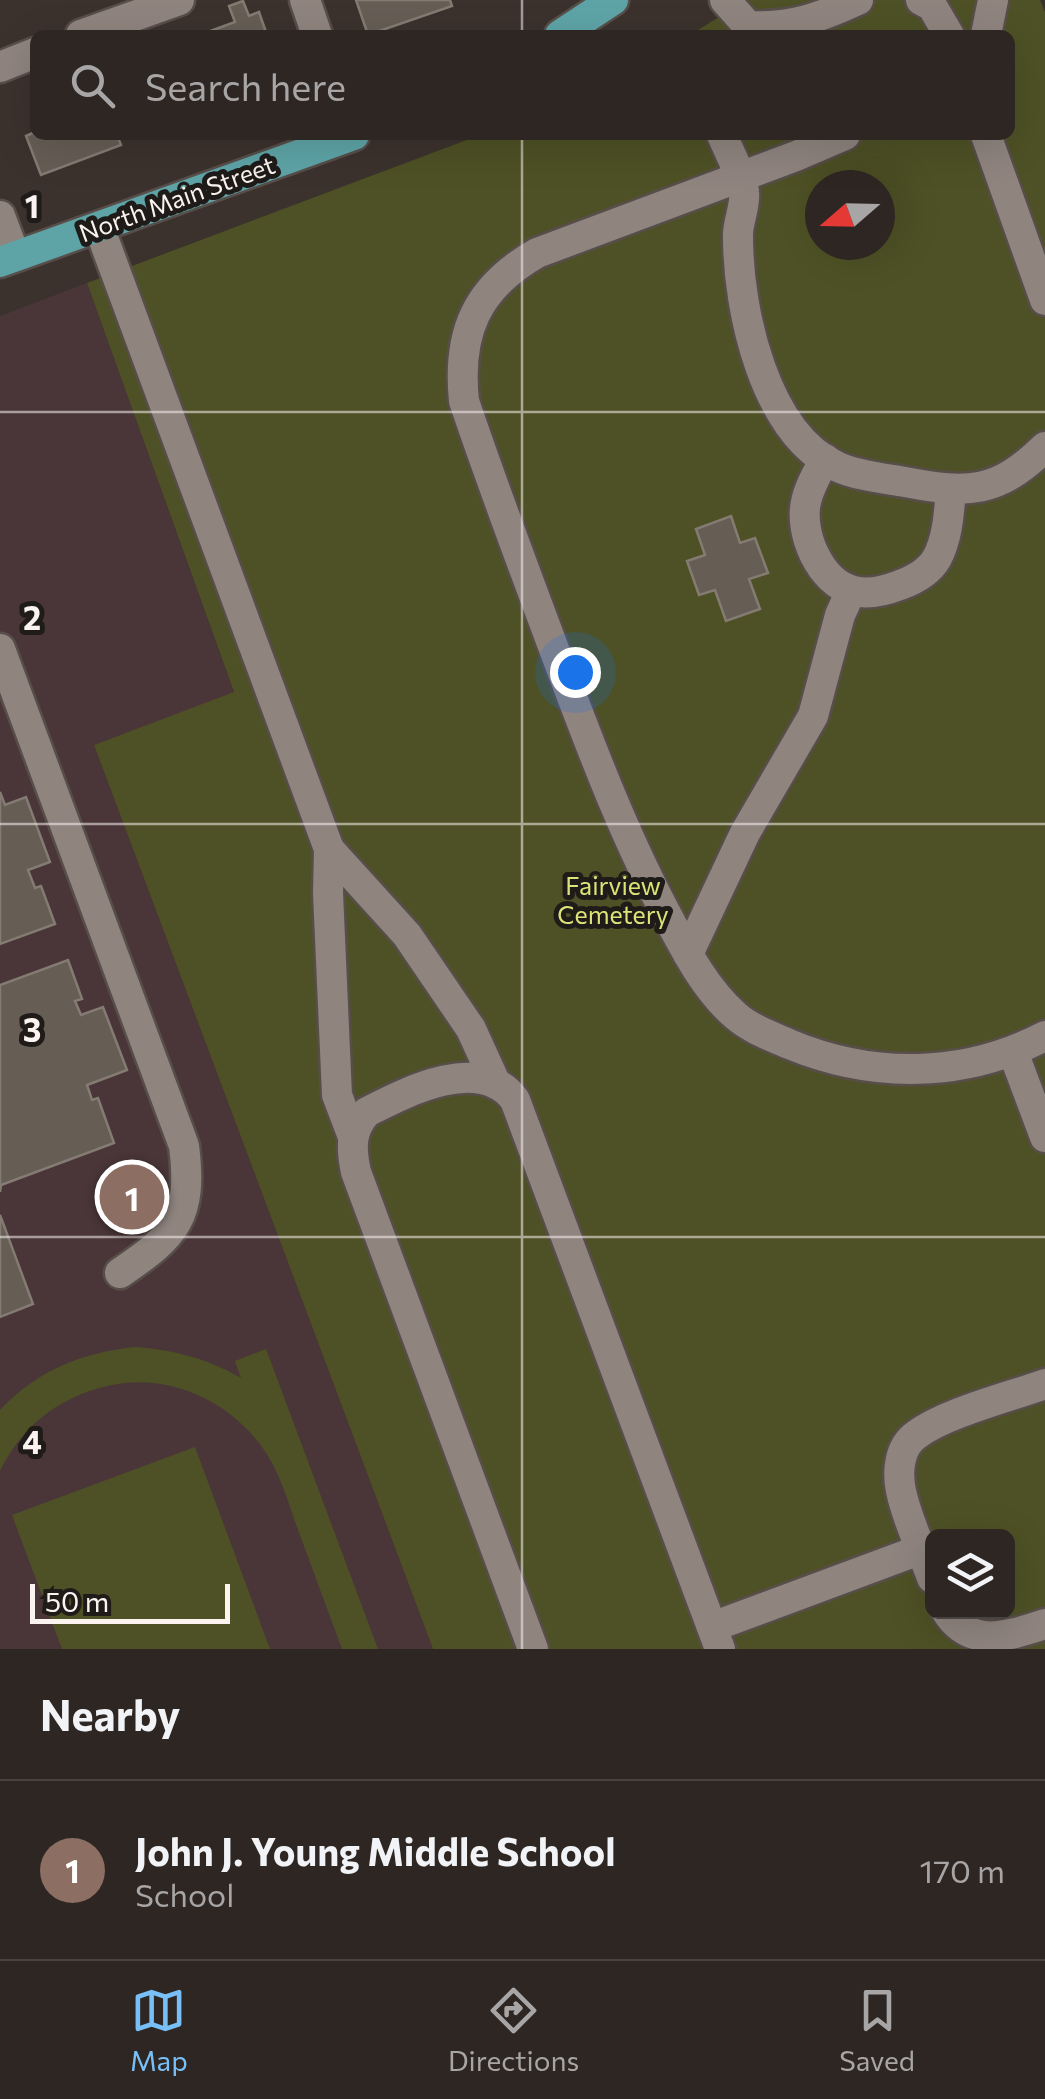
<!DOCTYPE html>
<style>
:root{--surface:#2d2622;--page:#352e2a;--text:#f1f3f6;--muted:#a7a5a5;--line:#484340;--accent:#78bff7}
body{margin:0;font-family:Commissioner,sans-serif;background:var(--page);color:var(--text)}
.controls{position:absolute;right:30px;bottom:30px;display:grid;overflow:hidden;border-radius:15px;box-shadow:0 10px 40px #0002}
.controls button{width:90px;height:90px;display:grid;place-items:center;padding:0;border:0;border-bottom:2px solid var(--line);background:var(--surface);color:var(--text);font:50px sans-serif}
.compass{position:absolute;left:805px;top:170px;width:90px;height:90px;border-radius:50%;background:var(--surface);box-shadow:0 10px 40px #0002;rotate:250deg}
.scale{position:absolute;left:30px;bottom:25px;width:200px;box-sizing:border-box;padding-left:10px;border:5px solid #faf3f0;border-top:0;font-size:28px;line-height:35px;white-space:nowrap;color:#faf3f0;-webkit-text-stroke:8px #1f1b19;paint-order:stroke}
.you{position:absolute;left:575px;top:672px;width:35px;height:35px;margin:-25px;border:8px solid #fff;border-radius:50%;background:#1a73e8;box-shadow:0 0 0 15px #1a73e833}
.badge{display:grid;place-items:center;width:65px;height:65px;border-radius:50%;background:var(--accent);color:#fff;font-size:32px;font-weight:700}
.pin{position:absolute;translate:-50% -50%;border:5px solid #fff;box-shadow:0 2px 10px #0006}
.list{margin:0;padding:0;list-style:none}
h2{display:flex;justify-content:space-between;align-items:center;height:130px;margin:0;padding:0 40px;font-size:42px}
h2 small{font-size:32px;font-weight:400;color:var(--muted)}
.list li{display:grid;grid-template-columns:65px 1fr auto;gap:30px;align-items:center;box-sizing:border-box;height:180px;padding:0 40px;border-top:2px solid var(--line)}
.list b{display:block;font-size:38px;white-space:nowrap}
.list p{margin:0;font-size:32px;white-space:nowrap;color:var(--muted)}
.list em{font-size:32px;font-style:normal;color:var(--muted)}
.icon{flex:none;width:55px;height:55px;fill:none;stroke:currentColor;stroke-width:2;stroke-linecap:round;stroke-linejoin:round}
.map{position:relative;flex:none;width:1045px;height:1649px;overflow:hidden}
.search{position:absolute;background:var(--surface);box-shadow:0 10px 40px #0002;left:30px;right:30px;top:30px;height:110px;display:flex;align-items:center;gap:25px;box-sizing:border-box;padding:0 35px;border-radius:15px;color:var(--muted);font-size:38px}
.sheet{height:310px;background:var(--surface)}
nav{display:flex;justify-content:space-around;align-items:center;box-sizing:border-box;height:140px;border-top:2px solid var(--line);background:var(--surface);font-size:28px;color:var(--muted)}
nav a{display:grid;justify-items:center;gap:5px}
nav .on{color:var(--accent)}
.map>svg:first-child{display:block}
.education{fill:#4a3639}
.green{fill:#4e5125;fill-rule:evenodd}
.building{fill:#665d55;stroke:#847b73;stroke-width:2.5}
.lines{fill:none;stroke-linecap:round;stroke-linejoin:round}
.minor-casing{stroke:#574e4a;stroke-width:35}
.major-casing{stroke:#574e4a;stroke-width:35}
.minor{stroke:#8f847e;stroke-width:30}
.major{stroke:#5ea4a7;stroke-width:30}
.grid{fill:none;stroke:#faf3f0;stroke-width:2.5;stroke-opacity:0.55}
.labels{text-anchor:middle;stroke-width:10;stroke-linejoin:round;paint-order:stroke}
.street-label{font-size:25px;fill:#faf3f0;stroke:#1f1b19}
.park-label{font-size:25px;fill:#dce478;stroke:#1f1b19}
.grid-label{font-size:32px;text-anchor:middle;font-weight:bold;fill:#faf3f0;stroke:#1f1b19;stroke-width:10;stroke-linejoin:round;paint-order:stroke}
</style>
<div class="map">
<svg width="1045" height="1649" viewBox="0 0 1045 1649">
<rect width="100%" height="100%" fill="#3c322d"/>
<!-- education -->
<polygon class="education" points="87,283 234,693 94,745 433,1649 0,1649 0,316"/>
<!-- green -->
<g class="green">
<path d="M746 0H1040L1045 12V1649H433L94 745 234 692 87 283 480 135H1010V35H690ZM820 185H880V245H820ZM932 1536H1008V1612H932Z"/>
<path d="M135 1347C173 1350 207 1358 241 1378L235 1361 266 1349 378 1649H342C327 1608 312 1568 297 1527 289 1505 283 1483 272 1463 240 1404 169 1369 103 1387 56 1399 21 1428 0 1471V1410C38 1370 81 1353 135 1347Z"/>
<polygon points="195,1447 270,1649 62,1649 12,1515"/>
</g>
<!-- building -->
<g class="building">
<polygon points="356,0 450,0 452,6 368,35"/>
<polygon points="243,1 249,16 259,12 267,35 206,35 205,33 235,22 229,6"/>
<polygon points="35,132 35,135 117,135 121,145 41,175 26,136"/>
<polygon points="731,516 740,543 755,538 768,573 749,579 760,609 726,621 715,590 699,595 687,561 705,555 696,529"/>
<polygon points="0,792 5,805 26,797 50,862 28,870 35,888 41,886 55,924 0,944"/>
<polygon points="68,960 82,999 75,1001 81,1015 103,1007 127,1070 87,1085 92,1100 98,1098 114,1143 1,1185 0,1192 0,985"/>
<polygon points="0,1215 33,1304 0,1317"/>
</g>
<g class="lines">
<defs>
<g id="minor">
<polyline points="305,0 317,35"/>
<path d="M725 0 748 26C792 28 819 18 858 0"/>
<polyline points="921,0 932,6 949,35"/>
<polyline points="81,35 179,0"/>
<polyline points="986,35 993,0"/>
<polyline points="0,67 35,53"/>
<path d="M722 135C728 150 743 177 744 192 746 206 737 223 738 237 738 309 764 434 838 467 858 476 883 478 905 482 968 494 997 494 1045 447"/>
<path d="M845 135 796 156 537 253C476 288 457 333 464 401 494 490 527 577 560 665 593 753 626 840 671 923 688 955 707 991 736 1016 751 1029 771 1036 789 1044 873 1079 964 1078 1045 1036"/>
<polyline points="986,135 1045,300"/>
<polyline points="0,216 15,256"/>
<polyline points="99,227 329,849 328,893 337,1095 353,1137"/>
<path d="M825 459C818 472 809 487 806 502 799 533 820 583 854 591 868 595 887 590 900 585 914 580 929 572 937 558 948 537 949 512 951 489"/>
<path d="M0 649 184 1146C193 1217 176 1235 120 1273"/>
<polyline points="329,849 407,935 471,1029 496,1084"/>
<polyline points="688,954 745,833 813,716 840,615 851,591"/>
<polyline points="1013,1052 1045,1137"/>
<path d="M932 1578C922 1550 907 1520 901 1491 897 1472 899 1447 916 1435 945 1413 1009 1397 1045 1384"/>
<path d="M947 1612C971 1649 1008 1636 1045 1624"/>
<polyline points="712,1627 922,1549"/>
<path d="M533 1649 356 1172C351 1149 350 1130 367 1112 406 1092 481 1053 515 1100L720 1649"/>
</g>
<g id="major">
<polyline points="560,35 613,0"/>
<polyline points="0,262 354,135"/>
</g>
</defs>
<!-- minor casing -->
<use href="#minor" class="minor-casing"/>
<!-- major casing -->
<use href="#major" class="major-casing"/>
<!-- minor -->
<use href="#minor" class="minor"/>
<!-- major -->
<use href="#major" class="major"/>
</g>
<!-- grid -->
<path class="grid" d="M522 0V35M522 135V1649M0 412H1045M0 824H1045M0 1237H1045"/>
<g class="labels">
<!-- street labels -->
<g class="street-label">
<text transform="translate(177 199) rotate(-20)" y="9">North Main Street</text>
</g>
<!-- park labels -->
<g class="park-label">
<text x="613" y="895">Fairview<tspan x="613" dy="29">Cemetery</tspan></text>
</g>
</g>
<g class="grid-label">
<text x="32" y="218">1</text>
<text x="32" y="630">2</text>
<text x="32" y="1042">3</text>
<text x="32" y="1454">4</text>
</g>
</svg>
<div class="controls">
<button><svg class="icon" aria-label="layers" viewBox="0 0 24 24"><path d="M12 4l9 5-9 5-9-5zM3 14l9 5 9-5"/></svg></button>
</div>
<svg class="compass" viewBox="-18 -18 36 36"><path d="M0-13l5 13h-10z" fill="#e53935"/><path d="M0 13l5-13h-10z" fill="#a7a5a5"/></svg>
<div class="scale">50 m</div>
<div class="you"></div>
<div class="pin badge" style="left:132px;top:1197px;background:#8d6e63">1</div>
<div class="search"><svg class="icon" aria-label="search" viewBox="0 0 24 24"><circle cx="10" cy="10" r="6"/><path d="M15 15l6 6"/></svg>Search here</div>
</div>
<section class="sheet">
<h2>Nearby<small></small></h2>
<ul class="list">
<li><span class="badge" style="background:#8d6e63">1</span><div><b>John J. Young Middle School</b><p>School</p></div><em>170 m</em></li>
</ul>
</section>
<nav>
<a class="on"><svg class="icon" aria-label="map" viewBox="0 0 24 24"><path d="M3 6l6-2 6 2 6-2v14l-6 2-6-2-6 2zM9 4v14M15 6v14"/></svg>Map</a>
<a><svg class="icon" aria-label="directions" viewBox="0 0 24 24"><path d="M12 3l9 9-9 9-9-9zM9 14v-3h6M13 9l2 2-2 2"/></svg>Directions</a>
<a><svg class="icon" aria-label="saved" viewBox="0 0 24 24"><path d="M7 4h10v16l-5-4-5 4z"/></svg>Saved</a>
</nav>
